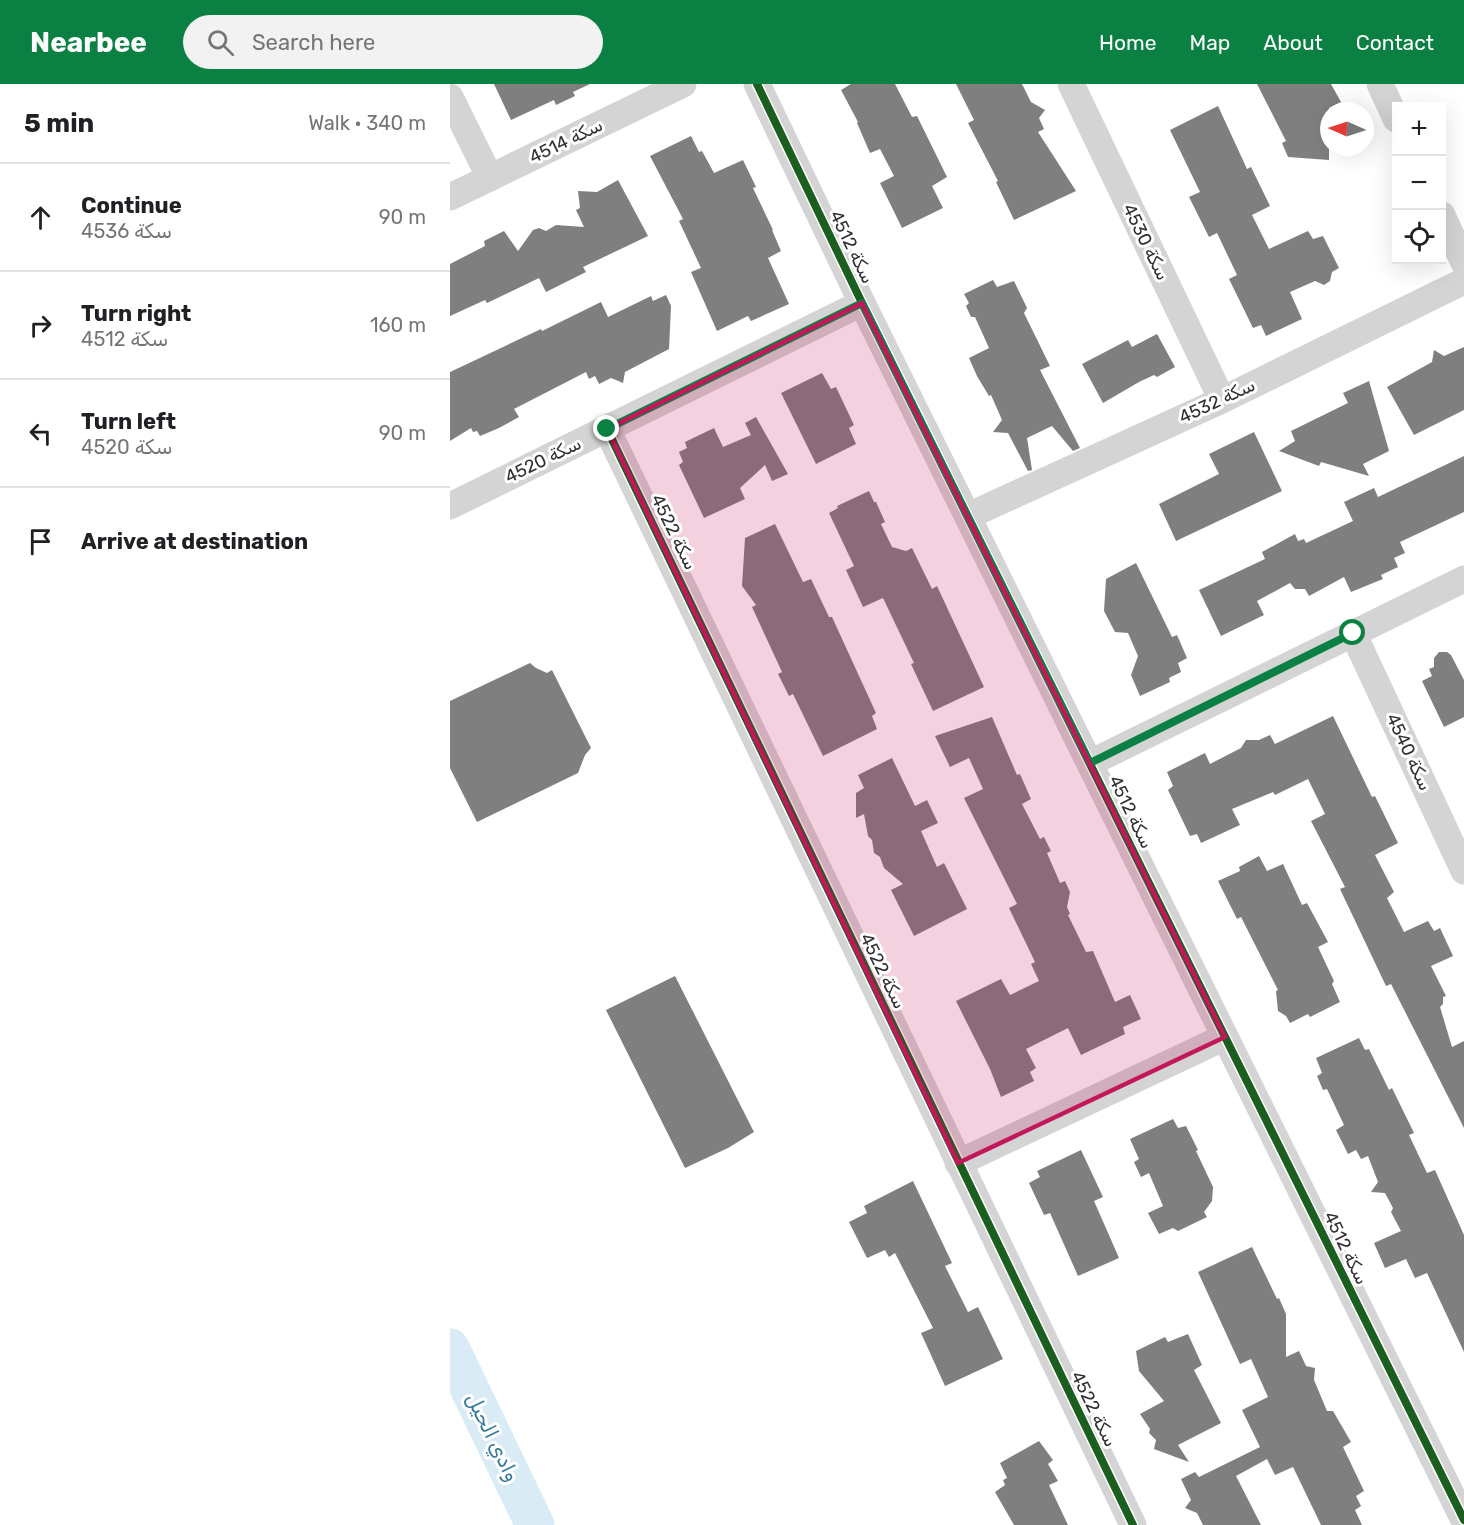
<!DOCTYPE html>
<meta charset="utf-8">
<style>
:root{--surface:#fff;--page:#f2f2f2;--text:#202124;--muted:#757577;--line:#e0e0e0;--accent:#0b8043}
body{margin:0;font-family:Rubik,Cairo,sans-serif;background:var(--page);color:var(--text)}
.controls{position:absolute;right:18px;top:18px;display:grid;overflow:hidden;border-radius:0px;box-shadow:0 6px 24px #0002}
.controls button{width:54px;height:54px;display:grid;place-items:center;padding:0;border:0;border-bottom:2px solid var(--line);background:var(--surface);color:var(--text);font:30px sans-serif}
.compass{position:absolute;left:870px;top:18px;width:54px;height:54px;border-radius:50%;background:var(--surface);box-shadow:0 6px 24px #0002;rotate:273deg}
.stop{position:absolute;width:18px;height:18px;margin:-14px;border:4px solid #0b8043;border-radius:50%;background:#fff}
.stop.end{background:#0b8043;border-color:#fff;box-shadow:0 2px 6px #0008}
.list{margin:0;padding:0;list-style:none}
h2{display:flex;justify-content:space-between;align-items:center;height:78px;margin:0;padding:0 24px;font-size:26px}
h2 small{font-size:20px;font-weight:400;color:var(--muted)}
.list li{display:grid;grid-template-columns:39px 1fr auto;gap:18px;align-items:center;box-sizing:border-box;height:108px;padding:0 24px;border-top:2px solid var(--line)}
.list b{display:block;font-size:22px;white-space:nowrap}
.list p{margin:0;font-size:20px;white-space:nowrap;color:var(--muted)}
.list em{font-size:20px;font-style:normal;color:var(--muted)}
.icon{flex:none;width:33px;height:33px;fill:none;stroke:currentColor;stroke-width:2;stroke-linecap:round;stroke-linejoin:round}
.map{position:relative;flex:none;width:1014px;height:1441px;overflow:hidden}
header{display:flex;align-items:center;gap:36px;box-sizing:border-box;height:84px;padding:0 30px;background:var(--accent);color:#fff}
header strong{font-size:28px}
nav{display:flex;gap:33px;margin-inline-start:auto;font-size:21px}
.search{width:420px;height:54px;background:var(--page);display:flex;align-items:center;gap:15px;box-sizing:border-box;padding:0 21px;border-radius:33px;color:var(--muted);font-size:22px}
main{display:flex}
aside{flex:1;background:var(--surface)}
.map>svg:first-child{display:block}
.lines{fill:none;stroke-linecap:round;stroke-linejoin:round}
.river{stroke:#d9ebf4;stroke-width:39}
.building{fill:#7f7f7f}
.minor{stroke:#d4d4d4;stroke-width:27}
.cycleway-casing{stroke:#fff;stroke-width:11}
.cycleway{stroke:#1b5e20;stroke-width:8}
.route{stroke:#0b8043;stroke-width:8}
.marked{fill:#c2185b;fill-opacity:0.2;stroke:#c2185b;stroke-width:4.5;stroke-linejoin:round}
.labels{text-anchor:middle;stroke-width:6;stroke-linejoin:round;paint-order:stroke}
.street-label{font-size:18px;fill:#303030;stroke:#fff}
.water-label{font-size:20px;font-style:italic;fill:#377b9a;stroke:#fff}
</style>
<header>
<strong>Nearbee</strong>
<div class="search"><svg class="icon" aria-label="search" viewBox="0 0 24 24"><circle cx="10" cy="10" r="6"/><path d="M15 15l6 6"/></svg>Search here</div>
<nav><a>Home</a><a>Map</a><a>About</a><a>Contact</a></nav>
</header>
<main>
<aside>
<h2>5 min<small>Walk · 340 m</small></h2>
<ul class="list">
<li><svg class="icon" aria-label="ahead" viewBox="0 0 24 24"><path d="M12 20V5M6 11l6-6 6 6"/></svg><div><b>Continue</b><p>سكة 4536</p></div><em>90 m</em></li>
<li><svg class="icon" aria-label="right" viewBox="0 0 24 24"><path d="M7 20v-9h11M14 6l5 5-5 5"/></svg><div><b>Turn right</b><p>سكة 4512</p></div><em>160 m</em></li>
<li><svg class="icon" aria-label="left" viewBox="0 0 24 24"><path d="M17 20v-9H6M10 6l-5 5 5 5"/></svg><div><b>Turn left</b><p>سكة 4520</p></div><em>90 m</em></li>
<li><svg class="icon" aria-label="arrive" viewBox="0 0 24 24"><path d="M6 21V4h12l-3 4 3 4H6"/></svg><div><b>Arrive at destination</b></div></li>
</ul>
</aside>
<div class="map">
<svg width="1014" height="1441" viewBox="0 0 1014 1441">
<rect width="100%" height="100%" fill="#fff"/>
<g class="lines">
<!-- river -->
<polyline class="river" points="0,1264 85,1441"/>
</g>
<!-- building -->
<g class="building">
<polygon points="44,0 140,0 123,8 125,12 106,21 104,16 61,36"/>
<polygon points="401,0 445,0 462,33 467,32 497,93 482,102 493,124 452,144 430,99 444,92 430,65 420,69 407,39 408,38 391,6"/>
<polygon points="506,0 572,0 581,18 595,26 589,34 594,45 588,48 626,107 564,136 546,98 548,97 518,39 524,36"/>
<polygon points="807,0 881,0 891,18 879,24 879,76 838,73 832,59 836,57"/>
<polygon points="768,22 797,85 801,83 820,122 802,131 819,165 858,147 863,155 873,152 889,184 882,188 880,197 874,201 865,197 840,208 852,235 816,252 811,241 803,244 779,195 787,191 767,149 759,153 739,113 750,108 720,46"/>
<polygon points="241,52 249,68 252,67 264,89 293,76 306,103 303,104 323,146 322,146 331,167 318,174 339,220 301,237 298,232 267,247 241,188 251,184 229,137 233,135 200,72"/>
<polygon points="168,96 198,152 133,183 136,188 96,208 89,194 37,219 35,216 0,232 0,180 35,162 34,157 54,147 68,167 83,146 89,144 96,147 106,141 134,143 126,126 130,124 128,107 147,108"/>
<polygon points="543,196 547,203 564,197 577,224 574,229 600,282 590,286 630,364 623,367 602,342 577,354 582,386 578,387 558,349 543,348 552,336 541,311 539,312 527,292 519,274 539,264 525,233 521,233 516,222 519,219 514,210"/>
<polygon points="216,211 221,222 219,265 175,288 173,299 161,294 149,300 145,292 139,295 136,288 64,325 69,333 49,344 30,352 27,347 23,348 21,344 0,357 0,288 91,245 92,247 151,218 158,233 201,212 203,217"/>
<polygon points="707,250 725,283 707,293 704,291 689,298 653,319 632,280 678,256 682,263"/>
<polygon points="1014,263 1014,326 964,351 937,303 982,278 984,266 994,272"/>
<polygon points="372,289 381,305 386,303 404,341 399,344 406,360 366,380 331,309"/>
<polygon points="919,297 939,367 913,380 919,392 871,378 869,382 829,367 845,357 841,347 898,319 893,309"/>
<polygon points="306,333 338,390 322,397 315,381 290,404 295,415 254,434 229,381 233,378 229,368 237,364 235,358 264,344 273,363 301,351 295,339"/>
<polygon points="804,348 832,407 726,457 709,420 769,390 759,370"/>
<polygon points="1014,372 1014,428 950,458 955,469 944,474 948,483 931,491 933,495 901,508 894,493 859,512 855,505 845,505 840,499 807,517 814,531 771,552 749,506 815,475 812,468 845,450 848,457 854,455 856,459 903,437 894,418 924,404 928,413"/>
<polygon points="419,407 424,418 426,418 435,438 431,440 442,463 456,467 462,464 482,505 487,502 534,603 483,627 461,580 464,579 433,514 413,523 396,486 404,482 379,429 388,424 387,422"/>
<polygon points="325,440 353,498 361,495 379,533 382,533 426,629 422,632 427,645 373,672 343,610 339,612 328,590 332,588 302,523 306,521 292,502 295,454"/>
<polygon points="686,479 722,553 727,551 737,574 728,579 731,588 719,594 720,598 690,612 681,591 688,572 678,549 665,548 654,527 656,495"/>
<polygon points="989,568 997,568 1001,571 1014,596 1014,633 994,643 972,597 982,592 979,585 984,583 984,574"/>
<polygon points="80,579 86,584 97,589 102,586 141,664 135,671 128,689 27,738 0,684 0,617"/>
<polygon points="883,632 922,713 925,712 948,759 925,771 944,808 937,814 954,848 978,837 984,847 990,844 1003,872 981,882 996,912 993,913 993,920 990,923 1002,963 1014,957 1014,1044 941,900 936,902 890,805 895,803 861,737 875,730 858,695 825,711 823,708 782,725 790,741 751,759 747,750 740,752 718,706 723,702 717,688 755,669 760,680 791,664 796,656 809,656 820,651 825,660"/>
<polygon points="542,633 567,691 570,690 581,715 572,720 590,755 594,753 601,767 597,769 610,799 615,797 620,808 617,823 620,830 618,831 636,868 643,867 665,918 680,911 691,935 673,943 675,950 631,971 618,944 576,965 586,984 580,988 584,997 551,1013 540,985 506,917 551,895 560,911 589,897 581,880 585,878 559,824 567,820 514,714 533,705 519,674 500,683 485,652"/>
<polygon points="442,674 465,722 477,716 488,739 471,747 487,783 494,779 517,825 464,852 441,806 453,800 434,784 430,773 424,769 422,756 418,752 414,730 406,734 406,709 414,704 408,691"/>
<polygon points="809,772 817,787 833,780 852,821 857,819 878,858 868,863 884,897 882,900 890,918 860,933 858,930 840,939 836,932 828,927 826,907 828,906 791,833 787,835 768,797 790,787 789,783"/>
<polygon points="225,892 304,1048 278,1064 235,1084 156,926"/>
<polygon points="909,954 915,966 919,965 939,1006 942,1004 964,1049 959,1051 977,1089 985,1086 1014,1151 1014,1268 977,1189 965,1194 956,1175 935,1184 924,1159 951,1147 941,1128 943,1124 935,1109 921,1108 928,1098 918,1072 911,1075 906,1066 898,1070 886,1046 894,1041 877,1005 873,1006 867,992 872,989 866,974"/>
<polygon points="723,1035 728,1044 736,1042 748,1066 746,1067 763,1103 762,1117 754,1128 757,1133 728,1147 723,1144 709,1150 698,1129 713,1122 699,1089 691,1093 684,1078 689,1075 680,1055"/>
<polygon points="631,1066 653,1113 644,1117 669,1174 628,1192 600,1129 594,1131 579,1099 590,1093 587,1087"/>
<polygon points="463,1097 502,1179 495,1182 518,1228 528,1223 553,1275 495,1302 471,1249 483,1244 445,1169 439,1173 435,1166 417,1174 399,1138 417,1129 414,1122"/>
<polygon points="802,1163 827,1215 829,1214 836,1230 836,1273 849,1267 856,1282 865,1284 864,1296 877,1327 883,1327 901,1358 893,1363 914,1407 906,1412 911,1422 905,1426 912,1441 871,1441 843,1383 825,1391 817,1375 786,1392 811,1441 753,1441 747,1429 735,1424 741,1416 731,1395 745,1388 749,1393 810,1363 792,1326 818,1313 801,1275 790,1280 748,1188"/>
<polygon points="738,1250 752,1281 744,1286 771,1339 728,1361 739,1378 704,1365 706,1356 699,1349 700,1345 690,1330 714,1317 689,1287 686,1267 715,1253 718,1258"/>
<polygon points="589,1357 603,1376 598,1380 608,1397 599,1401 618,1441 564,1441 545,1408 555,1401 553,1396 557,1394 550,1379"/>
</g>
<g class="lines">
<!-- minor -->
<g class="minor">
<polyline points="307,0 412,219 1014,1436"/>
<polyline points="621,0 772,316"/>
<polyline points="930,0 946,35"/>
<polyline points="0,13 40,94"/>
<polyline points="0,113 233,0"/>
<polyline points="992,131 1014,179"/>
<polyline points="157,345 683,1441"/>
<polyline points="0,422 412,219"/>
<polyline points="518,432 772,316 1014,197"/>
<polyline points="903,549 1014,787"/>
<polyline points="640,679 1014,495"/>
<polyline points="508,1079 775,953"/>
</g>
<defs>
<g id="cycleway">
<polyline points="307,0 412,219 1014,1436"/>
<polyline points="157,345 683,1441"/>
</g>
</defs>
<!-- cycleway casing -->
<use href="#cycleway" class="cycleway-casing"/>
<!-- cycleway -->
<use href="#cycleway" class="cycleway"/>
</g>
<g class="lines">
<!-- route -->
<polyline class="route" points="157,345 412,219 640,679 903,549"/>
</g>
<!-- marked area -->
<path class="marked" d="M412 219 775 953 508 1079 157 345Z"/>
<g class="labels">
<!-- street labels -->
<g class="street-label">
<text transform="translate(116 57) rotate(-26)" y="6">سكة 4514</text>
<text transform="translate(696 158) rotate(64)" y="6">سكة 4530</text>
<text transform="translate(402 163) rotate(64)" y="6">سكة 4512</text>
<text transform="translate(767 317) rotate(-25)" y="6">سكة 4532</text>
<text transform="translate(93 376) rotate(-26)" y="6">سكة 4520</text>
<text transform="translate(224 448) rotate(64)" y="6">سكة 4522</text>
<text transform="translate(959 668) rotate(65)" y="6">سكة 4540</text>
<text transform="translate(681 728) rotate(64)" y="6">سكة 4512</text>
<text transform="translate(433 887) rotate(64)" y="6">سكة 4522</text>
<text transform="translate(896 1164) rotate(64)" y="6">سكة 4512</text>
<text transform="translate(644 1325) rotate(64)" y="6">سكة 4522</text>
</g>
<!-- water labels -->
<g class="water-label">
<text transform="translate(43 1353) rotate(64)" y="7">وادي الحيل</text>
</g>
</g>
</svg>
<div class="controls">
<button>+</button>
<button>−</button>
<button><svg class="icon" aria-label="locate" viewBox="0 0 24 24"><circle cx="12" cy="12" r="6"/><path d="M12 2v4M12 18v4M2 12h4M18 12h4"/></svg></button>
</div>
<svg class="compass" viewBox="-18 -18 36 36"><path d="M0-13l5 13h-10z" fill="#e53935"/><path d="M0 13l5-13h-10z" fill="#757577"/></svg>
<div class="stop" style="left:903px;top:549px"></div>
<div class="stop end" style="left:157px;top:345px"></div>
</div>
</main>
